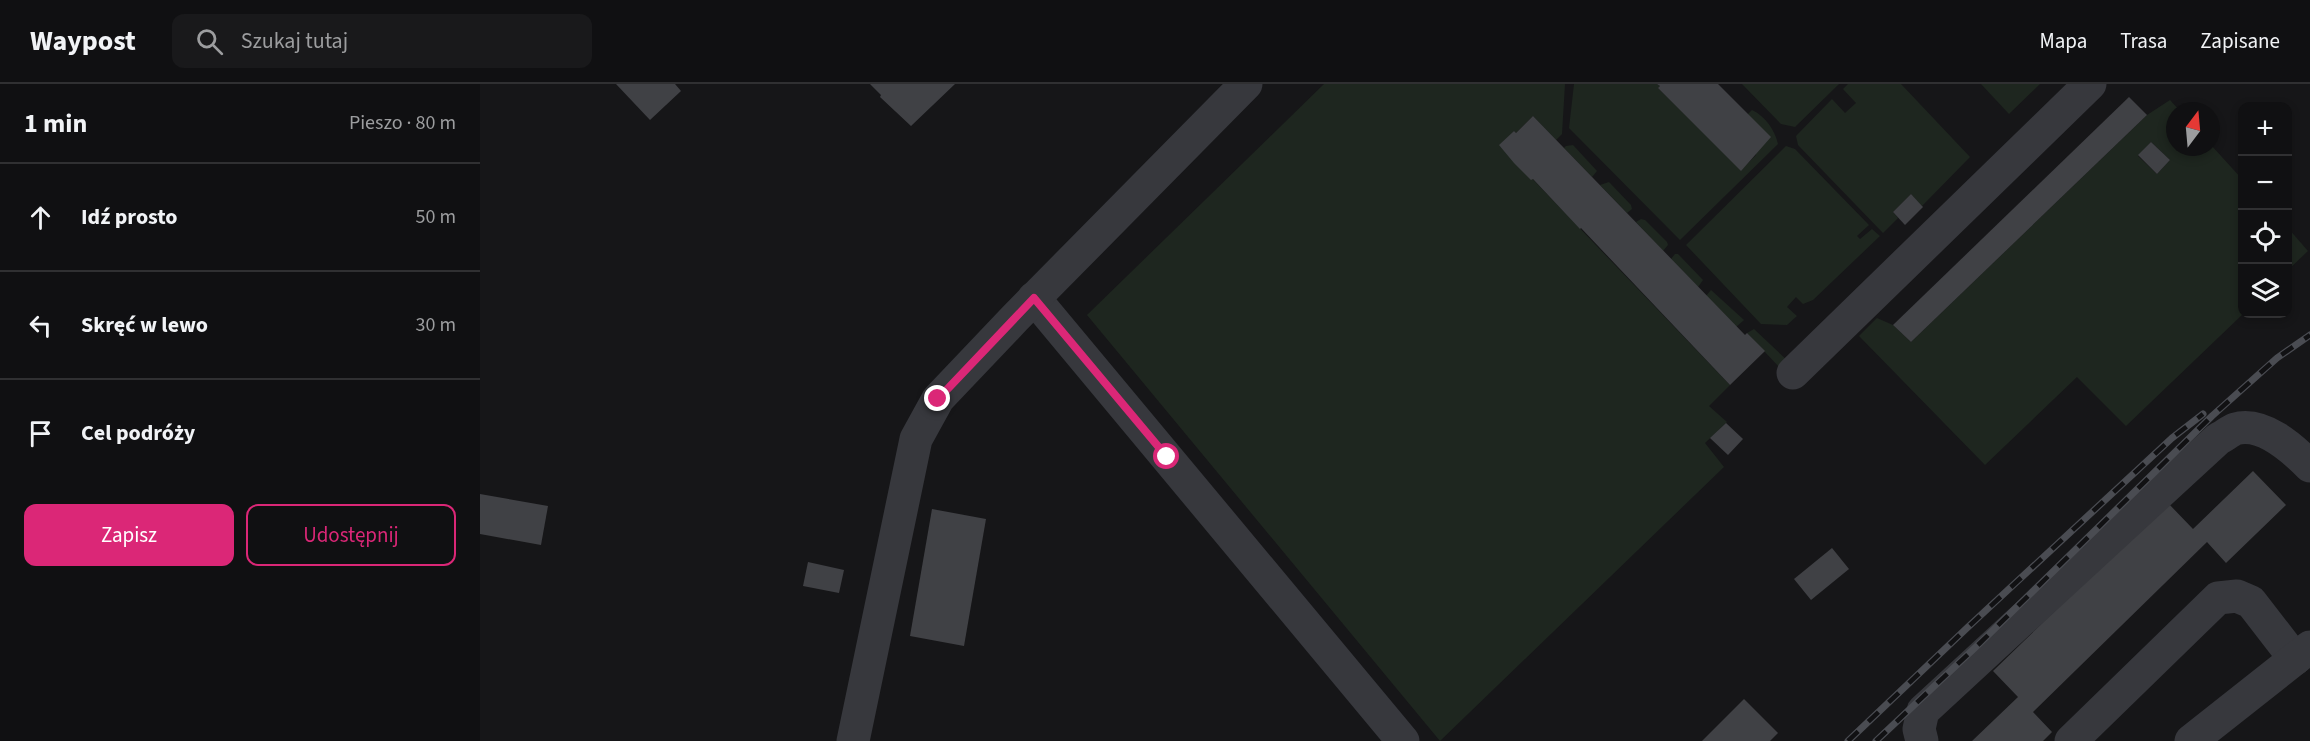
<!DOCTYPE html>
<html lang="pl">
<meta charset="utf-8">
<style>
:root{--surface:#101012;--page:#19191b;--text:#f1f3f6;--muted:#9c9d9f;--line:#303032;--accent:#db2777}
body{margin:0;font-family:"Source Sans 3",sans-serif;background:var(--page);color:var(--text)}
.controls{position:absolute;right:18px;top:18px;display:grid;overflow:hidden;border-radius:12px;box-shadow:0 3px 9px #0003}
.controls button{width:54px;height:54px;display:grid;place-items:center;padding:0;border:0;border-bottom:2px solid var(--line);background:var(--surface);color:var(--text);font:30px sans-serif}
.compass{position:absolute;left:1686px;top:18px;width:54px;height:54px;border-radius:50%;background:var(--surface);box-shadow:0 3px 9px #0003;rotate:16deg}
.stop{position:absolute;width:18px;height:18px;margin:-14px;border:4px solid #db2777;border-radius:50%;background:#fff}
.stop.end{background:#db2777;border-color:#fff;box-shadow:0 2px 6px #0008}
.list{margin:0;padding:0;list-style:none}
h2{display:flex;justify-content:space-between;align-items:center;height:78px;margin:0;padding:0 24px;font-size:26px}
h2 small{font-size:20px;font-weight:400;color:var(--muted)}
.list li{display:grid;grid-template-columns:39px 1fr auto;gap:18px;align-items:center;box-sizing:border-box;height:108px;padding:0 24px;border-top:2px solid var(--line)}
.list b{display:block;font-size:22px;white-space:nowrap}
.list em{font-size:20px;font-style:normal;color:var(--muted)}
.actions{display:flex;gap:12px;padding:18px 24px}
.actions a{flex:1;padding:14px 0;border:2px solid var(--accent);border-radius:12px;text-align:center;font-size:21px;color:var(--accent)}
.actions .main{background:var(--accent);color:#fff}
.icon{flex:none;width:33px;height:33px;fill:none;stroke:currentColor;stroke-width:2;stroke-linecap:round;stroke-linejoin:round}
.map{position:relative;flex:none;width:1830px;height:657px;overflow:hidden}
header{display:flex;align-items:center;gap:36px;box-sizing:border-box;height:84px;padding:0 30px;background:var(--surface);border-bottom:2px solid var(--line)}
header strong{font-size:28px}
nav{display:flex;gap:33px;margin-inline-start:auto;font-size:21px}
.search{width:420px;height:54px;background:var(--page);display:flex;align-items:center;gap:15px;box-sizing:border-box;padding:0 21px;border-radius:12px;color:var(--muted);font-size:22px}
main{display:flex}
aside{flex:1;background:var(--surface)}
.map>svg:first-child{display:block}
.green{fill:#1e261f;fill-rule:evenodd}
.building{fill:#404145}
.lines{fill:none;stroke-linecap:round;stroke-linejoin:round}
.minor{stroke:#37383d;stroke-width:33}
.rail-casing{stroke:#4a4c52;stroke-width:7}
.rail{stroke:#111113;stroke-width:4.5;stroke-dasharray:14;stroke-linecap:butt}
.route{stroke:#db2777;stroke-width:8}
</style>
<header>
<strong>Waypost</strong>
<div class="search"><svg class="icon" aria-label="search" viewBox="0 0 24 24"><circle cx="10" cy="10" r="6"/><path d="M15 15l6 6"/></svg>Szukaj tutaj</div>
<nav><a>Mapa</a><a>Trasa</a><a>Zapisane</a></nav>
</header>
<main>
<aside>
<h2>1 min<small>Pieszo · 80 m</small></h2>
<ul class="list">
<li><svg class="icon" aria-label="ahead" viewBox="0 0 24 24"><path d="M12 20V5M6 11l6-6 6 6"/></svg><div><b>Idź prosto</b></div><em>50 m</em></li>
<li><svg class="icon" aria-label="left" viewBox="0 0 24 24"><path d="M17 20v-9H6M10 6l-5 5 5 5"/></svg><div><b>Skręć w lewo</b></div><em>30 m</em></li>
<li><svg class="icon" aria-label="arrive" viewBox="0 0 24 24"><path d="M6 21V4h12l-3 4 3 4H6"/></svg><div><b>Cel podróży</b></div></li>
</ul>
<div class="actions"><a class="main">Zapisz</a><a>Udostępnij</a></div>
</aside>
<div class="map">
<svg width="1830" height="657" viewBox="0 0 1830 657">
<rect width="100%" height="100%" fill="#161618"/>
<!-- green -->
<g class="green">
<polygon points="844,0 1085,0 1082,50 1076,56 1053,32 1036,49 1034,47 1020,61 1250,301 1229,322 1247,338 1225,359 1244,383 960,657 607,231"/>
<path d="M1094 0H1177L1180 2 1178 4 1261 86 1276 71 1268 30 1272 26C1285 32 1295 46 1298 60L1200 156 1089 44Z"/>
<polygon points="1262,0 1359,0 1315,43 1301,40"/>
<polygon points="1368,0 1421,0 1490,73 1442,122 1431,110 1413,128 1418,134 1403,149 1318,61 1316,52 1352,15 1365,29 1376,19 1363,5"/>
<polygon points="1501,0 1560,0 1529,30"/>
<path d="M1690 16 1700 27H1695V63H1731V61L1762 95 1763 230 1646 342 1597 293 1505 381 1379 252 1397 234 1413 241 1431 258 1667 31ZM1671 58 1690 76 1677 90 1658 72Z"/>
<polygon points="1093,61 1117,87 1112,93 1084,64 1086,62"/>
<polygon points="1306,62 1315,65 1389,141 1377,152 1380,155 1392,145 1400,152 1333,216 1323,220 1316,213 1307,223 1317,232 1307,241 1281,240 1206,161"/>
<polygon points="1129,98 1151,121 1152,125 1147,129 1120,101"/>
<polygon points="1161,135 1165,136 1187,158 1188,161 1183,167 1156,138"/>
<polygon points="1808,144 1828,167 1808,186"/>
<polygon points="1195,170 1198,170 1223,196 1218,203 1191,175"/>
<polygon points="1231,206 1264,236 1256,243 1226,212"/>
<polygon points="1274,245 1309,278 1301,285 1267,249"/>
</g>
<!-- building -->
<g class="building">
<polygon points="136,0 195,0 201,7 170,36"/>
<polygon points="390,0 475,0 431,42 400,13 401,11"/>
<polygon points="1177,0 1238,0 1291,53 1261,87 1178,4 1180,2"/>
<polygon points="1649,13 1667,31 1431,258 1413,241"/>
<polygon points="1053,32 1265,251 1267,249 1285,267 1250,301 1101,144 1100,145 1053,95 1051,96 1034,79 1019,61 1034,47 1036,49"/>
<polygon points="1671,58 1690,76 1677,90 1658,71"/>
<polygon points="1431,110 1443,123 1425,141 1413,128"/>
<polygon points="1246,339 1263,355 1248,371 1230,354"/>
<polygon points="1773,387 1806,421 1746,479 1727,458 1553,628 1572,648 1563,657 1492,657 1538,613 1513,587 1687,418 1713,445"/>
<polygon points="0,410 68,422 61,461 0,450"/>
<polygon points="452,425 506,435 484,562 430,552"/>
<polygon points="1352,464 1369,485 1331,516 1314,495"/>
<polygon points="328,478 364,486 359,509 323,502"/>
<polygon points="1264,615 1298,649 1290,657 1222,657"/>
</g>
<g class="lines">
<!-- minor -->
<g class="minor">
<polyline points="554,214 923,657"/>
<polyline points="1313,289 1610,0"/>
<polyline points="373,657 436,355 458,315 535,234 766,0"/>
<path d="M1442 657 1439 645 1443 627 1738 355C1744 352 1750 347 1755 345 1783 337 1813 365 1830 382"/>
<polyline points="1591,657 1738,514 1757,512 1771,518 1815,575"/>
<polyline points="1711,657 1830,563"/>
</g>
<defs>
<g id="rail">
<polyline points="1368,657 1488,543 1692,354 1723,330"/>
<polyline points="1396,657 1500,559 1732,332 1797,274 1830,251"/>
</g>
</defs>
<!-- rail casing -->
<use href="#rail" class="rail-casing"/>
<!-- rail -->
<use href="#rail" class="rail"/>
</g>
<g class="lines">
<!-- route -->
<polyline class="route" points="458,315 554,214 687,373"/>
</g>
</svg>
<div class="controls">
<button>+</button>
<button>−</button>
<button><svg class="icon" aria-label="locate" viewBox="0 0 24 24"><circle cx="12" cy="12" r="6"/><path d="M12 2v4M12 18v4M2 12h4M18 12h4"/></svg></button>
<button><svg class="icon" aria-label="layers" viewBox="0 0 24 24"><path d="M12 4l9 5-9 5-9-5zM3 14l9 5 9-5"/></svg></button>
</div>
<svg class="compass" viewBox="-18 -18 36 36"><path d="M0-13l5 13h-10z" fill="#e53935"/><path d="M0 13l5-13h-10z" fill="#9c9d9f"/></svg>
<div class="stop" style="left:687px;top:373px"></div>
<div class="stop end" style="left:458px;top:315px"></div>
</div>
</main>
